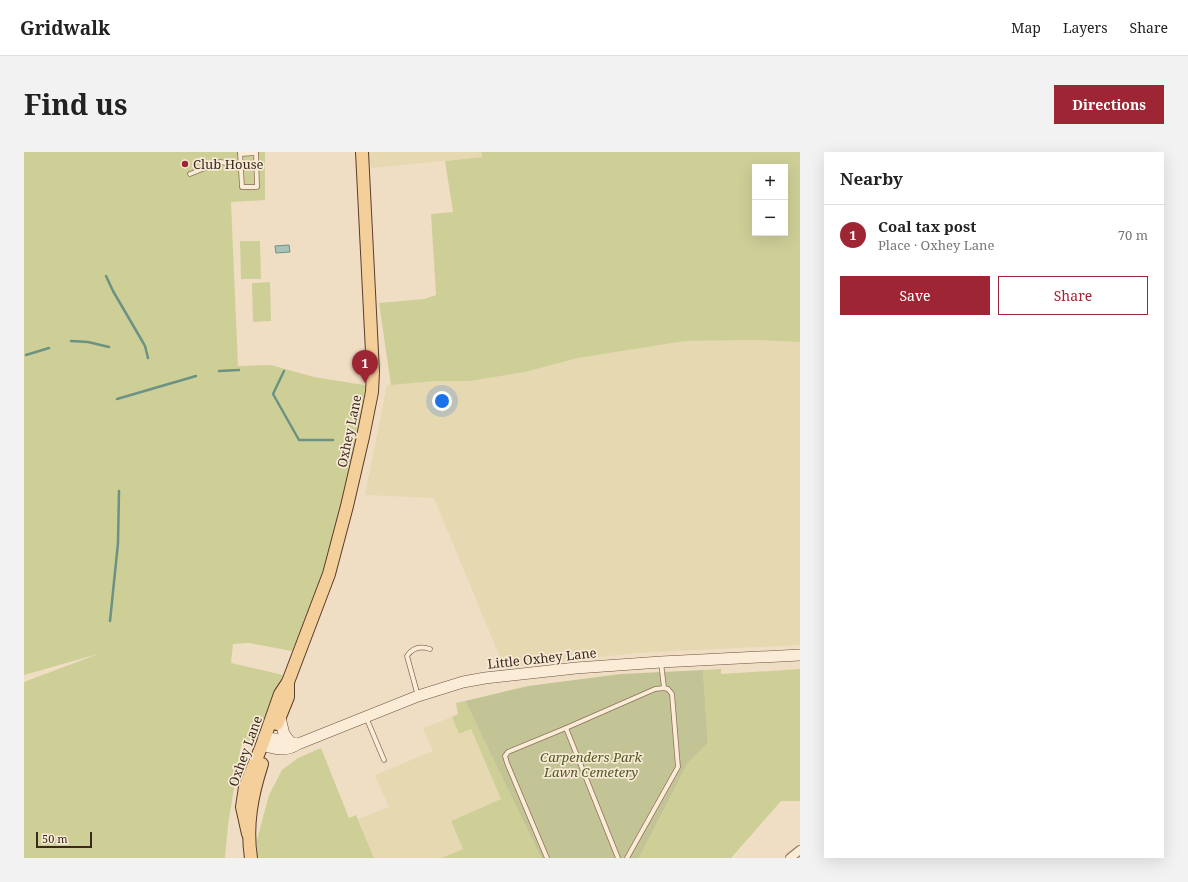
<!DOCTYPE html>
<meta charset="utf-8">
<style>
:root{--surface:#fff;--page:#f2f2f2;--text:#222;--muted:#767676;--line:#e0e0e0;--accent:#9e2634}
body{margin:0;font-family:"Noto Serif",serif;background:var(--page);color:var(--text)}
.controls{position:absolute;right:12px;top:12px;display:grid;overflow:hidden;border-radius:0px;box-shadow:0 4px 16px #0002}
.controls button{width:36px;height:36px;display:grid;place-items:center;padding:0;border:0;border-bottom:1px solid var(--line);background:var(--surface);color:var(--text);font:20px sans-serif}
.scale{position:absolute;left:12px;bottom:10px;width:56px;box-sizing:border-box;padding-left:4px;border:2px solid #3b291e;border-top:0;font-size:11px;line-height:14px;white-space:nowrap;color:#3b291e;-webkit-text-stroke:3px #f7e9d4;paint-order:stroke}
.you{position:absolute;left:418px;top:249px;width:14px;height:14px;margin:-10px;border:3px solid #fff;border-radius:50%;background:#1a73e8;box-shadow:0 0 0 6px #1a73e833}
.badge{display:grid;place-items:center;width:26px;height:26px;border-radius:50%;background:var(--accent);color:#fff;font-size:13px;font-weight:700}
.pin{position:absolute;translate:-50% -33px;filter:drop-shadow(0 1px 2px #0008)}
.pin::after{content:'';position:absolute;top:21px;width:14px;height:12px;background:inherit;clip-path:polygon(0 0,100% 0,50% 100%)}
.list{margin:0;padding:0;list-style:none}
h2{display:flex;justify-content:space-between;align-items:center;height:52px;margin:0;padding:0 16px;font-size:17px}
h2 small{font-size:13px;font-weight:400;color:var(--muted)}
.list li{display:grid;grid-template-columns:26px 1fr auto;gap:12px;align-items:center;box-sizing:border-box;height:60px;padding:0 16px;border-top:1px solid var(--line)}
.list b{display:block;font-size:15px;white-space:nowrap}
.list p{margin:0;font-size:13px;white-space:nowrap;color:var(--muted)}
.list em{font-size:13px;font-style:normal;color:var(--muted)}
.actions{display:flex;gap:8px;padding:12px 16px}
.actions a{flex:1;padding:9px 0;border:1px solid var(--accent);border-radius:0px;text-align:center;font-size:14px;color:var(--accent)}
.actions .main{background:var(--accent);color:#fff}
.map{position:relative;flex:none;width:776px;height:706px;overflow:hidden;border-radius:0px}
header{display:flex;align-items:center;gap:24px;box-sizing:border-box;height:56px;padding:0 20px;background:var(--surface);border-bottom:1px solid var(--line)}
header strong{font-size:19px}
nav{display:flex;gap:22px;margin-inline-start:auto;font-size:14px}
.intro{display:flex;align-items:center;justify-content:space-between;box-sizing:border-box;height:96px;padding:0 24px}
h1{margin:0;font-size:28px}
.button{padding:10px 18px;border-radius:0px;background:var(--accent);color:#fff;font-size:14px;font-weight:700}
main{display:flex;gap:24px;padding:0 24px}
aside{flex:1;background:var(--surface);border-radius:0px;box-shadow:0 4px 16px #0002}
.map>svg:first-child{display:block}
.farmland{fill:#e6d8b1}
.green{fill:#cecf97;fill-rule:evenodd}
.cemetery{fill:#c3c496}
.water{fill:#a6c3b7;stroke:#6c9284}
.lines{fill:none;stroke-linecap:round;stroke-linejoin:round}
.stream{stroke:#6c9284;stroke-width:2.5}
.lane-casing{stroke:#8c6f59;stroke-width:5.5}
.street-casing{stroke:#8c6f59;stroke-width:10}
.secondary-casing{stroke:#6e503c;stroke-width:12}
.primary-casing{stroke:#593d2d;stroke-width:14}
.lane{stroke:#faecd7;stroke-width:4}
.street{stroke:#faecd7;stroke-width:8}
.secondary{stroke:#faecd7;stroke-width:11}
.primary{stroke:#f5cf9a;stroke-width:12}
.poi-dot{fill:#9e2634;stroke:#f7e9d4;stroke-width:1.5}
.labels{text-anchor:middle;stroke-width:3.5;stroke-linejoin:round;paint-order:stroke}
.poi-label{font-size:13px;fill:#3b291e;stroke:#f7e9d4;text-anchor:start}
.street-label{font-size:13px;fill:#3b291e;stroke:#f7e9d4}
.park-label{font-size:13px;font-style:italic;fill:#515823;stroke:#f7e9d4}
</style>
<header>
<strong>Gridwalk</strong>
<nav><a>Map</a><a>Layers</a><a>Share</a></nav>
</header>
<div class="intro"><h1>Find us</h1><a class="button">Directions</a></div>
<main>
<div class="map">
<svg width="776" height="706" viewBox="0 0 776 706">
<rect width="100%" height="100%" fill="#f0dec4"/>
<!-- farmland -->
<g class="farmland">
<polygon points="344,0 457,0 458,5 347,16"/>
<polygon points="734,188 776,190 776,493 614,501 480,515 410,346 341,343 363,233 412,229 446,229 501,220 554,206 661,189"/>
<polygon points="428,565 435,582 447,577 477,647 427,669 439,697 417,706 350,706 334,667 365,655 351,623 409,599 399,576"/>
</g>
<!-- green -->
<g class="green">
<polygon points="0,0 241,0 241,48 207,50 214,214 247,213 290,225 346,234 308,402 268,499 225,491 209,492 207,511 259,523 233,587 217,594 204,673 201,706 0,706 0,530 74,502 0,523"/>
<path d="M457 0H776V190L734 188 661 189 554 206 501 220 446 229H412L367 233 355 151 400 147 412 143 407 62 429 60 421 9 458 5ZM731 15H761V81H731Z"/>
<polygon points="216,89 236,89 237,127 217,127"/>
<polygon points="246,130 247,169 229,170 228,131"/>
<polygon points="697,517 697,522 776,517 776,649 757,649 707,706 615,706 664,611 684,591 679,518"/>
<polygon points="441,549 517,706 417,706 439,697 427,669 477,647 447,577 435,582 428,565 434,562 432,551"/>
<polygon points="297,596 325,666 332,663 350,706 233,706 233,688 245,643 258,618 274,606"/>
</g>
<!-- cemetery -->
<polygon class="cemetery" points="679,518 684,591 664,611 615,706 517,706 441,549 504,534 597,522"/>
<!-- water -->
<polygon class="water" points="265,93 266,100 252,101 251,94"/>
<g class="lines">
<!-- stream -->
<g class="stream">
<polyline points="82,124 89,139 117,187 121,194 124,206"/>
<polyline points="47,189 64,190 85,195"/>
<polyline points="2,203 25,196"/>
<polyline points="195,219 215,218"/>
<polyline points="260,219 249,242 275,288 309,288"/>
<polyline points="93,247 172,224"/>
<polyline points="86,469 94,391 95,339"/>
</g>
<defs>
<g id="lane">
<polyline points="216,0 218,35 233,35 232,0"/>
<polyline points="216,2 232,1"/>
<polyline points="166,22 196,10 210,12 217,10"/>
<polyline points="637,510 640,536"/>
<path d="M394 544 383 504C389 495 397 494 406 497"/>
<polyline points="342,565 360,608"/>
<polyline points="523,706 483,611 481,604 484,600 542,576"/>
<polyline points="594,706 542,576 631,537 640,536 644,537 648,542 654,615 603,706"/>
</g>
<polyline id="street" points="766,706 776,698"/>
<g id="secondary">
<polyline points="256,566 260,582 266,590"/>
<polyline points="240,585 273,592"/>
<path d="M238 593C252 597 261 600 274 592L394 544 439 530 461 526 552 516 637 510 776 503"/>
</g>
<g id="primary">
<polyline points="253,572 264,545 264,530"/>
<polyline points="224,682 218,655 221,635 238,593 256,542 264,530 305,422 323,354 339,285 348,240 349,220 338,0"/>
<path d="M227 706C222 673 228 643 238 612"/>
</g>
</defs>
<!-- lane casing -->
<use href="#lane" class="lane-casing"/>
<!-- street casing -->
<use href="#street" class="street-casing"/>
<!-- secondary casing -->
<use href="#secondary" class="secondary-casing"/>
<!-- primary casing -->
<use href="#primary" class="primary-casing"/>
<!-- lane -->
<use href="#lane" class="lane"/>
<!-- street -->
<use href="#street" class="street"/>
<!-- secondary -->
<use href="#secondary" class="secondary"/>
<!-- primary -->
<use href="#primary" class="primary"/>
</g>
<!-- markers -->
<circle class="poi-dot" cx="161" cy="12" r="4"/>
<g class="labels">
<!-- poi labels -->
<g class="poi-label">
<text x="169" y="17">Club House</text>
</g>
<!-- street labels -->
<g class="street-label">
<text transform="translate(325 279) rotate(-78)" y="5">Oxhey Lane</text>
<text transform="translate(518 506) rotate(-6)" y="5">Little Oxhey Lane</text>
<text transform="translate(221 599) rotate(-70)" y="5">Oxhey Lane</text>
</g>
<!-- park labels -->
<g class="park-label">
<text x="567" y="610">Carpenders Park<tspan x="567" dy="15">Lawn Cemetery</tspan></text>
</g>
</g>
</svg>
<div class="controls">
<button>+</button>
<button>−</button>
</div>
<div class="scale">50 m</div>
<div class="you"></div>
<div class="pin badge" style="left:341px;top:231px">1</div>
</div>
<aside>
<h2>Nearby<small></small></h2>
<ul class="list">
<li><span class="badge">1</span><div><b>Coal tax post</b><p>Place · Oxhey Lane</p></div><em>70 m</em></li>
</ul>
<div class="actions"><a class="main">Save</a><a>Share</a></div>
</aside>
</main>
